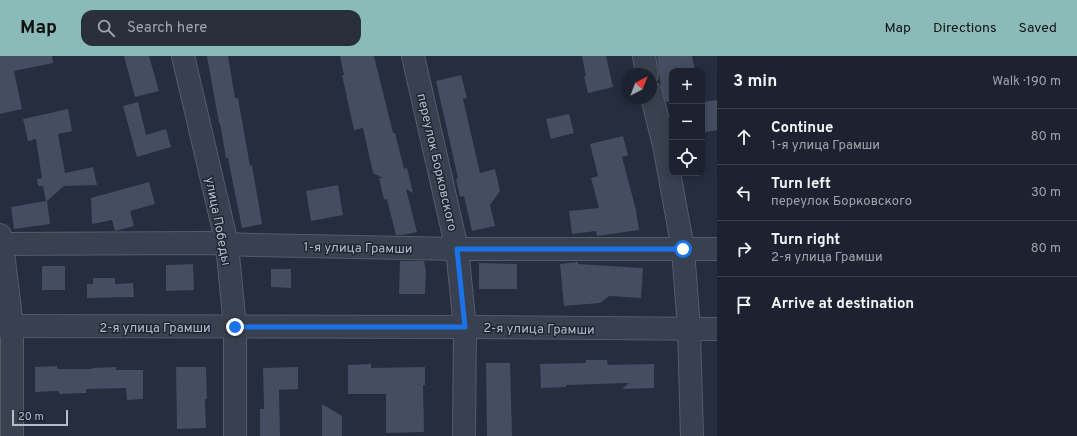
<!DOCTYPE html>
<meta charset="utf-8">
<style>
:root{--surface:#1c222f;--page:#292f3b;--text:#f1f3f6;--muted:#a0a4aa;--line:#3a3f4b;--accent:#8bbbb9}
body{margin:0;font-family:Overpass,sans-serif;background:var(--page);color:var(--text)}
.controls{position:absolute;right:12px;top:12px;display:grid;overflow:hidden;border-radius:8px;box-shadow:0 2px 10px #0003}
.controls button{width:36px;height:36px;display:grid;place-items:center;padding:0;border:0;border-bottom:1px solid var(--line);background:var(--surface);color:var(--text);font:20px sans-serif}
.compass{position:absolute;left:621px;top:12px;width:36px;height:36px;border-radius:50%;background:var(--surface);box-shadow:0 2px 10px #0003;rotate:42deg}
.scale{position:absolute;left:12px;bottom:10px;width:56px;box-sizing:border-box;padding-left:4px;border:2px solid #b6bbc9;border-top:0;font-size:11px;line-height:14px;white-space:nowrap;color:#b6bbc9;-webkit-text-stroke:3px #1e2534;paint-order:stroke}
.stop{position:absolute;width:12px;height:12px;margin:-9px;border:3px solid #1a73e8;border-radius:50%;background:#fff}
.stop.end{background:#1a73e8;border-color:#fff;box-shadow:0 1px 4px #0008}
.list{margin:0;padding:0;list-style:none}
h2{display:flex;justify-content:space-between;align-items:center;height:52px;margin:0;padding:0 16px;font-size:17px}
h2 small{font-size:13px;font-weight:400;color:var(--muted)}
.list li{display:grid;grid-template-columns:26px 1fr auto;gap:12px;align-items:center;box-sizing:border-box;height:56px;padding:0 16px;border-top:1px solid var(--line)}
.list b{display:block;font-size:15px;white-space:nowrap}
.list p{margin:0;font-size:13px;white-space:nowrap;color:var(--muted)}
.list em{font-size:13px;font-style:normal;color:var(--muted)}
.icon{flex:none;width:22px;height:22px;fill:none;stroke:currentColor;stroke-width:2;stroke-linecap:round;stroke-linejoin:round}
.map{position:relative;flex:none;width:717px;height:380px;overflow:hidden}
header{display:flex;align-items:center;gap:24px;box-sizing:border-box;height:56px;padding:0 20px;background:var(--accent);color:#111}
header strong{font-size:19px}
nav{display:flex;gap:22px;margin-inline-start:auto;font-size:14px}
.search{width:280px;height:36px;background:var(--page);display:flex;align-items:center;gap:10px;box-sizing:border-box;padding:0 14px;border-radius:12px;color:var(--muted);font-size:15px}
main{display:flex}
aside{flex:1;background:var(--surface)}
.map>svg:first-child{display:block}
.building{fill:#444d61}
.lines{fill:none;stroke-linecap:round;stroke-linejoin:round}
.minor-casing{stroke:#545b69;stroke-width:24}
.minor{stroke:#39404f;stroke-width:22}
.route{stroke:#1a73e8;stroke-width:5}
.labels{text-anchor:middle;stroke-width:3;stroke-linejoin:round;paint-order:stroke}
.street-label{font-size:13px;fill:#b6bbc9;stroke:#1e2534}
</style>
<header>
<strong>Map</strong>
<div class="search"><svg class="icon" aria-label="search" viewBox="0 0 24 24"><circle cx="10" cy="10" r="6"/><path d="M15 15l6 6"/></svg>Search here</div>
<nav><a>Map</a><a>Directions</a><a>Saved</a></nav>
</header>
<main>
<div class="map">
<svg width="717" height="380" viewBox="0 0 717 380">
<rect width="100%" height="100%" fill="#252d3f"/>
<!-- building -->
<g class="building">
<polygon points="0,0 52,0 53,7 14,15 22,53 0,58"/>
<polygon points="124,0 149,0 159,35 135,41"/>
<polygon points="207,0 228,0 235,42 238,42 250,110 252,109 262,168 242,172 228,102 226,102 220,67 219,67"/>
<polygon points="340,0 374,0 393,77 395,77 404,113 407,112 413,137 406,133 417,176 402,179 396,179 387,143 384,144 379,122 383,122 373,117 363,72 354,74 342,19 344,19"/>
<polygon points="582,0 606,0 613,31 588,37 584,20 586,20"/>
<polygon points="657,0 692,0 695,15 672,15 672,46 666,46 661,31"/>
<polygon points="461,19 467,42 463,43 480,117 495,113 500,135 490,149 495,170 472,175 464,140 460,141 456,123 458,122 436,25"/>
<polygon points="717,44 717,74 702,77 702,46"/>
<polygon points="138,46 146,79 166,73 171,91 137,101 123,50"/>
<polygon points="68,53 72,75 58,78 65,117 93,111 97,129 64,130 47,145 50,168 14,173 11,151 46,145 43,130 38,130 37,123 42,122 36,83 28,85 23,63"/>
<polygon points="569,58 574,77 551,83 546,63"/>
<polygon points="623,80 628,99 622,101 636,154 639,174 597,180 596,175 572,178 569,155 599,152 591,122 598,120 590,88"/>
<polygon points="149,126 155,148 130,155 134,170 115,175 112,164 92,168 91,142"/>
<polygon points="338,129 343,159 311,165 306,135"/>
<polygon points="400,205 424,205 426,215 425,238 399,238"/>
<polygon points="578,206 578,208 643,212 641,242 609,240 600,247 564,250 560,208"/>
<polygon points="479,207 517,208 517,233 479,233"/>
<polygon points="193,208 194,234 166,235 166,209"/>
<rect x="42" y="210" width="23" height="24"/>
<polygon points="271,213 291,213 291,232 271,231"/>
<polygon points="93,222 115,222 115,228 133,227 134,241 87,242 87,228 93,228"/>
<polygon points="586,304 607,304 608,309 654,308 654,332 622,333 629,327 566,329 566,331 541,332 540,308 586,307"/>
<polygon points="486,307 510,307 512,380 487,380"/>
<polygon points="371,308 371,312 425,311 425,329 423,329 424,376 386,377 386,338 348,338 348,309"/>
<polygon points="57,310 57,313 92,313 92,312 116,311 116,314 143,314 143,343 127,344 126,332 86,333 86,337 60,338 58,335 35,336 35,311"/>
<polygon points="176,311 206,311 205,312 206,312 207,343 205,343 206,372 177,373"/>
<polygon points="298,311 298,333 279,334 280,380 260,380 260,353 264,353 263,312"/>
<polygon points="322,348 342,360 342,380 322,380"/>
</g>
<g class="lines">
<defs>
<g id="minor">
<polyline points="183,0 227,188 235,271 235,380"/>
<polyline points="413,0 457,193 465,271 464,380"/>
<polyline points="644,0 647,18"/>
<polyline points="651,37 664,89 683,193 689,274 692,380"/>
<polyline points="0,179 2,188 12,270 12,380"/>
<polyline points="0,188 207,187 252,189 457,193 717,193"/>
<polyline points="0,270 465,271 717,273"/>
</g>
</defs>
<!-- minor casing -->
<use href="#minor" class="minor-casing"/>
<!-- minor -->
<use href="#minor" class="minor"/>
</g>
<g class="lines">
<!-- route -->
<polyline class="route" points="235,271 465,271 457,193 683,193"/>
</g>
<g class="labels">
<!-- street labels -->
<g class="street-label">
<text transform="translate(438 106) rotate(77)" y="5">переулок Борковского</text>
<text transform="translate(219 165) rotate(79)" y="5">улица Победы</text>
<text transform="translate(358 191) rotate(1)" y="5">1-я улица Грамши</text>
<text x="155" y="276">2-я улица Грамши</text>
<text transform="translate(539 272) rotate(1)" y="5">2-я улица Грамши</text>
</g>
</g>
</svg>
<div class="controls">
<button>+</button>
<button>−</button>
<button><svg class="icon" aria-label="locate" viewBox="0 0 24 24"><circle cx="12" cy="12" r="6"/><path d="M12 2v4M12 18v4M2 12h4M18 12h4"/></svg></button>
</div>
<svg class="compass" viewBox="-18 -18 36 36"><path d="M0-13l5 13h-10z" fill="#e53935"/><path d="M0 13l5-13h-10z" fill="#a0a4aa"/></svg>
<div class="scale">20 m</div>
<div class="stop" style="left:683px;top:193px"></div>
<div class="stop end" style="left:235px;top:271px"></div>
</div>
<aside>
<h2>3 min<small>Walk · 190 m</small></h2>
<ul class="list">
<li><svg class="icon" aria-label="ahead" viewBox="0 0 24 24"><path d="M12 20V5M6 11l6-6 6 6"/></svg><div><b>Continue</b><p>1-я улица Грамши</p></div><em>80 m</em></li>
<li><svg class="icon" aria-label="left" viewBox="0 0 24 24"><path d="M17 20v-9H6M10 6l-5 5 5 5"/></svg><div><b>Turn left</b><p>переулок Борковского</p></div><em>30 m</em></li>
<li><svg class="icon" aria-label="right" viewBox="0 0 24 24"><path d="M7 20v-9h11M14 6l5 5-5 5"/></svg><div><b>Turn right</b><p>2-я улица Грамши</p></div><em>80 m</em></li>
<li><svg class="icon" aria-label="arrive" viewBox="0 0 24 24"><path d="M6 21V4h12l-3 4 3 4H6"/></svg><div><b>Arrive at destination</b></div></li>
</ul>
</aside>
</main>
